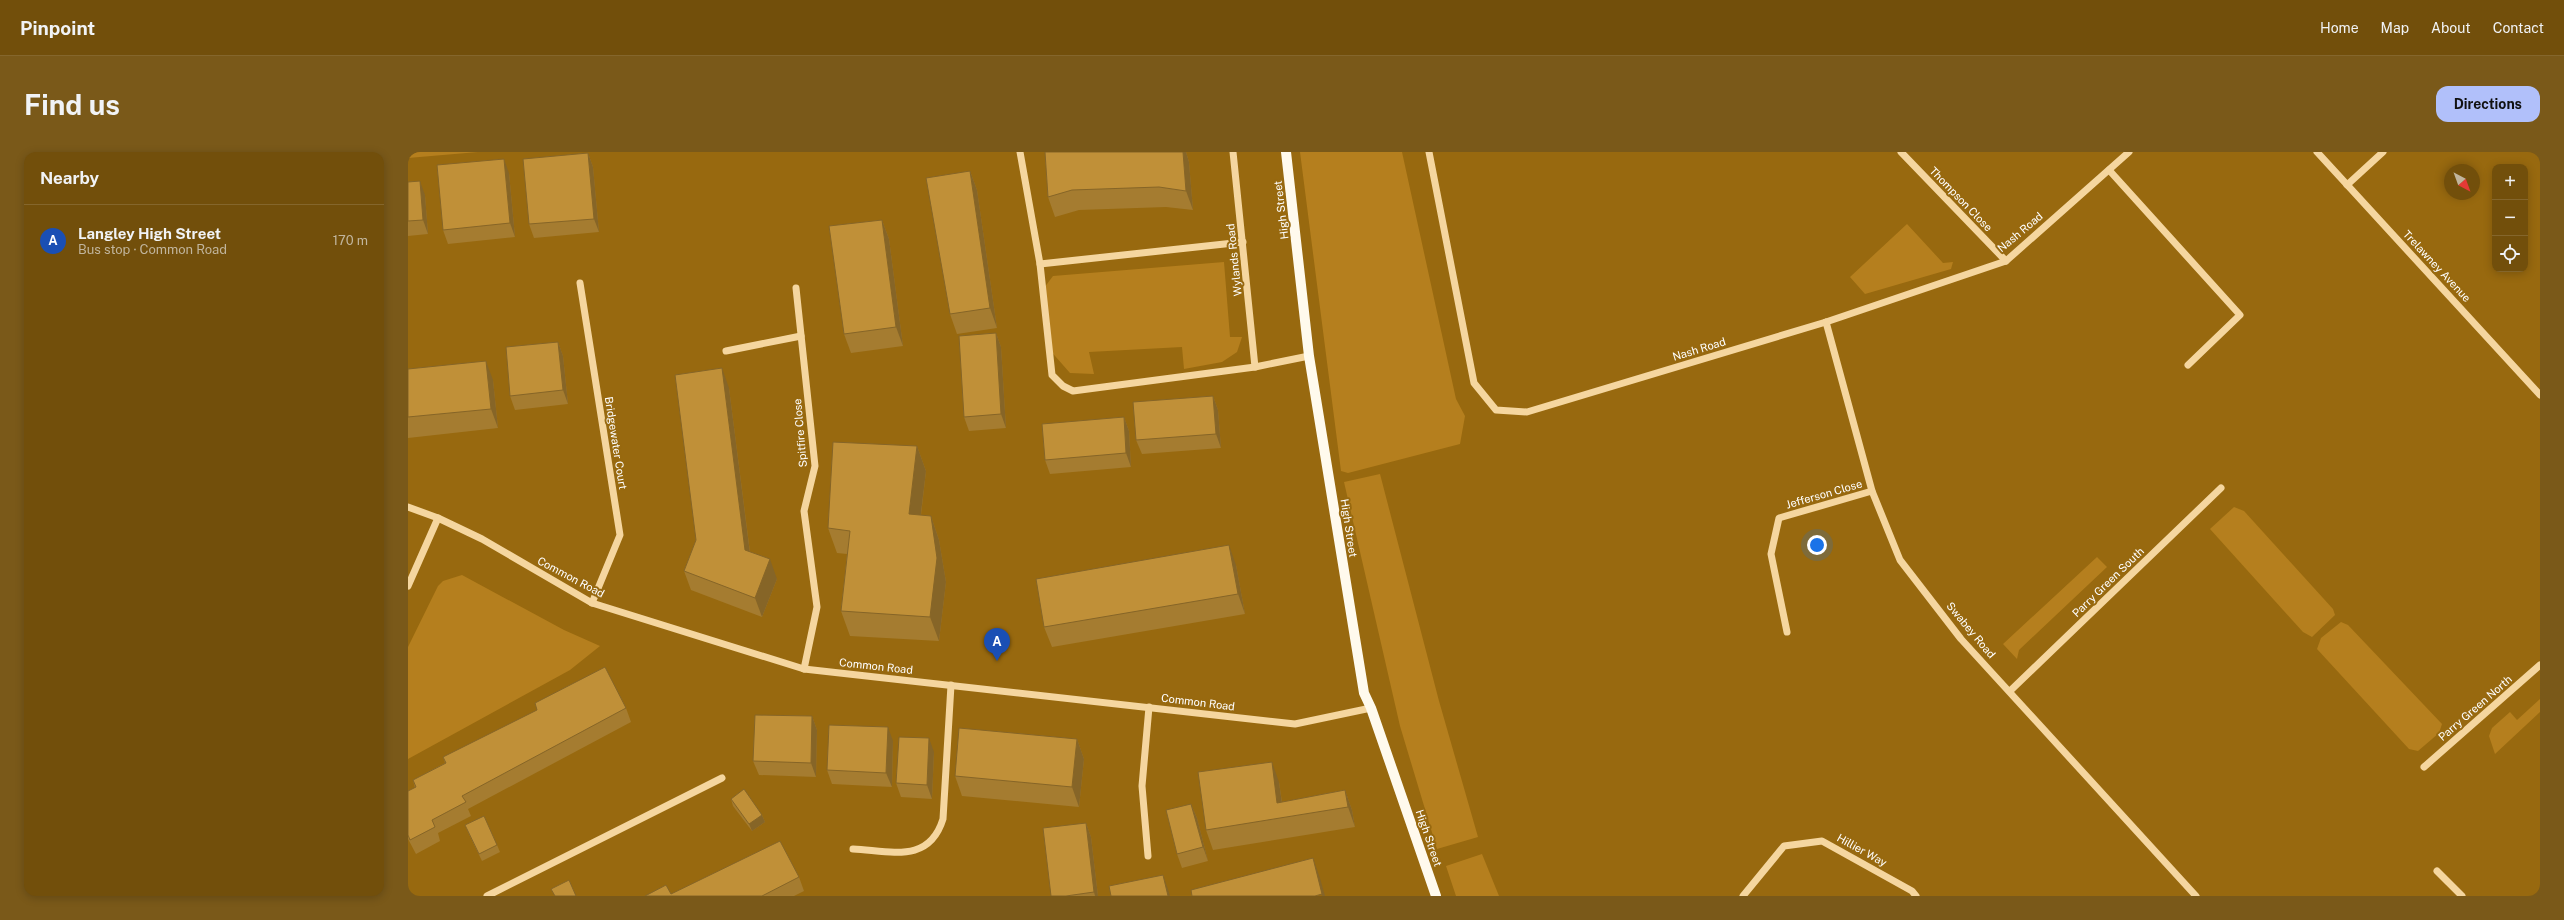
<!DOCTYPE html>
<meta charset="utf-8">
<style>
:root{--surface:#724f0b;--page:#7a5919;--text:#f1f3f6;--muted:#c1b59d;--line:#84662c;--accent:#b1c0fa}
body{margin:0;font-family:"Public Sans",sans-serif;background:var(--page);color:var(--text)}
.controls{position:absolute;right:12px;top:12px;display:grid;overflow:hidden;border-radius:8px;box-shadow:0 2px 10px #0003}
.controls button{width:36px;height:36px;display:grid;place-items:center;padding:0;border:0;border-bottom:1px solid var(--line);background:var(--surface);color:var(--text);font:20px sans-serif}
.compass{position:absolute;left:2036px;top:12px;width:36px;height:36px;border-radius:50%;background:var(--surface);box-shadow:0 2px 10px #0003;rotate:139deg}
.you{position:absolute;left:1409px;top:393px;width:14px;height:14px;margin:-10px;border:3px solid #fff;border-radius:50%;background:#1a73e8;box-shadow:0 0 0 6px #1a73e833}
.badge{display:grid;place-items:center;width:26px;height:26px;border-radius:50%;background:var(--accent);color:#fff;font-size:13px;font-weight:700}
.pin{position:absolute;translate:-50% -33px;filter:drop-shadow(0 1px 2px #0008)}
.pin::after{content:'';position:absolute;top:21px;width:14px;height:12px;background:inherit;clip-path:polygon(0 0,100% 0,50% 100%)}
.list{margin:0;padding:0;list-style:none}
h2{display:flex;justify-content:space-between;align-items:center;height:52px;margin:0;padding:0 16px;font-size:17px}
h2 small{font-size:13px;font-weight:400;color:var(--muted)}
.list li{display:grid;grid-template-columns:26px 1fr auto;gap:12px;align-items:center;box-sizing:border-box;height:72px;padding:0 16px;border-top:1px solid var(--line)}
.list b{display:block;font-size:15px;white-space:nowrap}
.list p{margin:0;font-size:13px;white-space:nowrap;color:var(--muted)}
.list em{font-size:13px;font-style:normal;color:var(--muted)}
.icon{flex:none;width:22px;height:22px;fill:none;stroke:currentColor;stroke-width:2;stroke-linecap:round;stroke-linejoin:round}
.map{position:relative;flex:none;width:2132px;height:744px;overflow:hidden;border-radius:12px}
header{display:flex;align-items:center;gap:24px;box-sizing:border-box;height:56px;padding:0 20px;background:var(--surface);border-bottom:1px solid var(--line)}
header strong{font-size:19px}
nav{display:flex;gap:22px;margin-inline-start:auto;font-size:14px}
.intro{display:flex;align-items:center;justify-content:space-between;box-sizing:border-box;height:96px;padding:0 24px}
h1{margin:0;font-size:28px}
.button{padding:10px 18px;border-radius:12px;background:var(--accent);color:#111;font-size:14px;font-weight:700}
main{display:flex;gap:24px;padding:0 24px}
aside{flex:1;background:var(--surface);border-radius:12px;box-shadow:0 2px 10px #0003}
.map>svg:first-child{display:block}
.green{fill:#b57f1e}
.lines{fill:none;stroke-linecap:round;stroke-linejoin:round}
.minor{stroke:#f5d69f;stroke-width:7}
.major{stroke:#fffaed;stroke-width:10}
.wall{fill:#a57c30}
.shaded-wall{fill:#866527}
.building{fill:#c09038;stroke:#866527}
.labels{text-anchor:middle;stroke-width:4;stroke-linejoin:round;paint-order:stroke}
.street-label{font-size:11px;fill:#fff;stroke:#98690f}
</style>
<header>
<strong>Pinpoint</strong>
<nav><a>Home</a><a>Map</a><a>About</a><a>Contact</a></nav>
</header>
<div class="intro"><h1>Find us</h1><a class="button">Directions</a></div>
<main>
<aside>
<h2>Nearby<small></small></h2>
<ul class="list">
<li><span class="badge" style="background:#1a4fb4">A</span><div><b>Langley High Street</b><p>Bus stop · Common Road</p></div><em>170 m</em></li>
</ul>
</aside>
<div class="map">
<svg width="2132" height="744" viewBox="0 0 2132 744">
<rect width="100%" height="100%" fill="#98690f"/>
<!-- green -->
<g class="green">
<polygon points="0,0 70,0 0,6"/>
<polygon points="892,0 994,0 1048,247 1057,264 1052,292 940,321 933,319"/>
<polygon points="1499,72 1535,111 1545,110 1543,117 1457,142 1442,125"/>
<polygon points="816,110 822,185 834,185 829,200 814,210 776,217 774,195 681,200 686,222 662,221 640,196 633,140 645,124"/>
<polygon points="972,322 1031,549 1070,685 1029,697 992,574 936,330"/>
<polygon points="1826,355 1836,359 1925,457 1927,463 1904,485 1895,480 1802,377"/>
<polygon points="1689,405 1699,415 1611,498 1609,507 1595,492"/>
<polygon points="54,423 156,478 192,494 162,518 0,607 0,495 30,434 35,429"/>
<polygon points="1933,470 1940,473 2034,572 2031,581 2010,599 2001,597 1909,497 1913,486"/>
<polygon points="2132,547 2132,560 2087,602 2081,584 2084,576 2102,560 2109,568"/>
<polygon points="1074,702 1091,744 1048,744 1038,714"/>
</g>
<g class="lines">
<!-- minor -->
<g class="minor">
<polyline points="612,0 632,112 644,223 655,234 665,239 847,215 901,204"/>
<polyline points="825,0 847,215"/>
<polyline points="1021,0 1066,231 1088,258 1119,260 1418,170 1598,109 1721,0"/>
<polyline points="1493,0 1598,109"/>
<polyline points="1909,0 2132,243"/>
<polyline points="1701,18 1832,163 1780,213"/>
<polyline points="1939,33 1975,0"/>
<polyline points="632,112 835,90"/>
<polyline points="172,131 212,383 184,451"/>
<polyline points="388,136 407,314 396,359 409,455 396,517"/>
<polyline points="1418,170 1464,339 1492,408 1553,487 1788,744"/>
<polyline points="318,199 393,184"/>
<polyline points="0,355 30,366 74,387 184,451 396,517 887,572 963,556"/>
<polyline points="0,434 30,366"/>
<polyline points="1379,480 1363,402 1371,366 1464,339"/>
<polyline points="1602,539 1813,336"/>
<polyline points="2016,615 2132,513"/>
<path d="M445 697C483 699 521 712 535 667L543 533"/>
<polyline points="740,704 734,634 741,555"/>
<polyline points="2029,719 2054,744"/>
<polyline points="79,744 314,626"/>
<polyline points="1335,744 1376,694 1414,689 1504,739 1508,744"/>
</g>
<!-- major -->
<polyline class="major" points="878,0 901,204 956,541 963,556 1028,744"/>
</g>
<!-- wall -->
<g class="wall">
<polygon points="637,0 778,0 781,10 785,58 758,55 671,58 647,65 640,45"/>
<polygon points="180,1 185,15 191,80 126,86 121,72"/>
<polygon points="562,19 569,38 589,176 549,182 542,162"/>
<polygon points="101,21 107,85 40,92 35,78"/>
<polygon points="0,30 17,43 20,82 0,84"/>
<polygon points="474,68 481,87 495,194 443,201 436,182"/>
<polygon points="588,181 593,195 598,276 561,279 556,265"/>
<polygon points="150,190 155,204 160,252 107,258 102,244"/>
<polygon points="0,217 85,228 90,276 0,286"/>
<polygon points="321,236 342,400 369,427 354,465 283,438 276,419 288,388"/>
<polygon points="805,244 810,258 813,296 734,302 728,288"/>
<polygon points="716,265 721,279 723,315 642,322 637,308"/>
<polygon points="509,294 518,319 513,363 523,364 531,388 538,430 531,489 442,484 433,459 439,402 429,401 420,376"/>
<polygon points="828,413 837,462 644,495 636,475"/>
<polygon points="218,556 223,570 60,657 63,664 30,681 32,689 8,702 0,687 0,639 7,636 5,628 37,611 35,605"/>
<polygon points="404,564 409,578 408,625 351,623 345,609"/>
<polygon points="669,587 676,607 671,655 554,644 547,624"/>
<polygon points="485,589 484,635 424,632 419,618"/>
<polygon points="526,600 524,647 493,645 488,631"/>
<polygon points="871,630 874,650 937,638 944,658 947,675 805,698 798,678"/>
<polygon points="323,647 354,663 357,670 344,679 325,654"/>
<polygon points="783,652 789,666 800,709 774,716 769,702"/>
<polygon points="678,671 683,685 690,744 643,744"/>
<polygon points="57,673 89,693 92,700 74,709 60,680"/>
<polygon points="391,725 396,739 386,744 237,744 263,742"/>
</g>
<!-- shaded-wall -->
<g class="shaded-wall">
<polygon points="775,0 778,0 781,10 785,58 778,39"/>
<polygon points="180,1 185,15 191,80 186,67"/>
<polygon points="96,7 101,21 107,85 102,71"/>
<polygon points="562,19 569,38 589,176 582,156"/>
<polygon points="12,29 17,43 20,82 15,68"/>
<polygon points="474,68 481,87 495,194 488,175"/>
<polygon points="588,181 593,195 598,276 593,262"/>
<polygon points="150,190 155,204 160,252 155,238"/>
<polygon points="78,209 85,228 90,276 83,257"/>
<polygon points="314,216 321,236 344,417 337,398"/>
<polygon points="805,244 810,258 813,296 808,282"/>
<polygon points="716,265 721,279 723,315 718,301"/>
<polygon points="509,294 518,319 510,386 501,362"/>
<polygon points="523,364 531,388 538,430 531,489 522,465"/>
<polygon points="821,393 828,413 837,462 830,442"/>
<polygon points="362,407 369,427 354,465 347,446"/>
<polygon points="404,564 409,578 408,625 403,611"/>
<polygon points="480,575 485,589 484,635 478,621"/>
<polygon points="521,586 526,600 524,647 519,633"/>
<polygon points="669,587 676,607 671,655 664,635"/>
<polygon points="864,610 871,630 876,666 869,651"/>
<polygon points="937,638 944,658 947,675 940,655"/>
<polygon points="783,652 789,666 800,709 795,695"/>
<polygon points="354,663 357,670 344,679 341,672"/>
<polygon points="678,671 683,685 690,744 687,744 686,740"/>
<polygon points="905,706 912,726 917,744 914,744"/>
<polygon points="755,723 760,737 762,744 760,744"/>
</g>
<!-- building -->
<g class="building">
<polygon points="637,0 775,0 778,39 751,35 664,38 640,45"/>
<polygon points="180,1 186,67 121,72 115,7"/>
<polygon points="96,7 102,71 35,78 29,13"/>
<polygon points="562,19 582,156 542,162 518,26"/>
<polygon points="12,29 15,68 0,69 0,30"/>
<polygon points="474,68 488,175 436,182 421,74"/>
<polygon points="588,181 593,262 556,265 551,184"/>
<polygon points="150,190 155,238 102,244 98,195"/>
<polygon points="78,209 83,257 0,265 0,217"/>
<polygon points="314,216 337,398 362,407 347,446 276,419 288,388 267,223"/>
<polygon points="805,244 808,282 728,288 725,250"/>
<polygon points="716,265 718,301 637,308 634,272"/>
<polygon points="425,290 509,294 501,362 523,364 529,406 522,465 433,459 442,379 420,376"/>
<polygon points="821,393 830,442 636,475 628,427"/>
<polygon points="197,515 218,556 54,644 58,650 24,668 27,675 2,688 0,683 0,639 8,635 5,628 38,611 35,605 129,558 127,551"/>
<polygon points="347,563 404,564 403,611 345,609"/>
<polygon points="421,573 480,575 478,621 419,618"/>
<polygon points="551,576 669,587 664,635 547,624"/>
<polygon points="491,585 521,586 519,633 488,631"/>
<polygon points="864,610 869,651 937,638 940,655 798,678 790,620"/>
<polygon points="336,637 354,663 341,672 323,647"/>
<polygon points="783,652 795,695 769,702 758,658"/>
<polygon points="76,664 89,693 71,702 57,673"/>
<polygon points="678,671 686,740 658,744 643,744 635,676"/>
<polygon points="372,689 391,725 354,744 237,744 258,733 263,742"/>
<polygon points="905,706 914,742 907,744 784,744 783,738"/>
<polygon points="755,723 760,744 703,744 701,734"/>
<polygon points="161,728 168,744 147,744 143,737"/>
</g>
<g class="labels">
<!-- street labels -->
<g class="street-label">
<text transform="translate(1553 47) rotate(46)" y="4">Thompson Close</text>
<text transform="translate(873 58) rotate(-97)" y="4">High Street</text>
<text transform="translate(1612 80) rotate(-40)" y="4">Nash Road</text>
<text transform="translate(826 108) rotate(-96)" y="4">Wylands Road</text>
<text transform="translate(2029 114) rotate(47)" y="4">Trelawney Avenue</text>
<text transform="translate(1291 197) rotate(-17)" y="4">Nash Road</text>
<text transform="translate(392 281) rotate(-95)" y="4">Spitfire Close</text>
<text transform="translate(208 291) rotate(81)" y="4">Bridgewater Court</text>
<text transform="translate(1416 342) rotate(-16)" y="4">Jefferson Close</text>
<text transform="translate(941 376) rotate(81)" y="4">High Street</text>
<text transform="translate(163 425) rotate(28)" y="4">Common Road</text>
<text transform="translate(1700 430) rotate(-44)" y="4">Parry Green South</text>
<text transform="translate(1563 478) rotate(50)" y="4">Swabey Road</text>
<text transform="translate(468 514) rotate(6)" y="4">Common Road</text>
<text transform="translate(790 550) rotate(7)" y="4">Common Road</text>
<text transform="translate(2067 556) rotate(-41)" y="4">Parry Green North</text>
<text transform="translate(1021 686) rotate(71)" y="4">High Street</text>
<text transform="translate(1454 698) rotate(29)" y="4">Hillier Way</text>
</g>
</g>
</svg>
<div class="controls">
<button>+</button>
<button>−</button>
<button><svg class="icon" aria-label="locate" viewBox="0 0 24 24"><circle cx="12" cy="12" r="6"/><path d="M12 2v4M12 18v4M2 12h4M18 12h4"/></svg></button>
</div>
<svg class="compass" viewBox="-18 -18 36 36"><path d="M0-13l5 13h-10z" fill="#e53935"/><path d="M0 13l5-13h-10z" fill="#c1b59d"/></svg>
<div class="you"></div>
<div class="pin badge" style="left:589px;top:509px;background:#1a4fb4">A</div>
</div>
</main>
